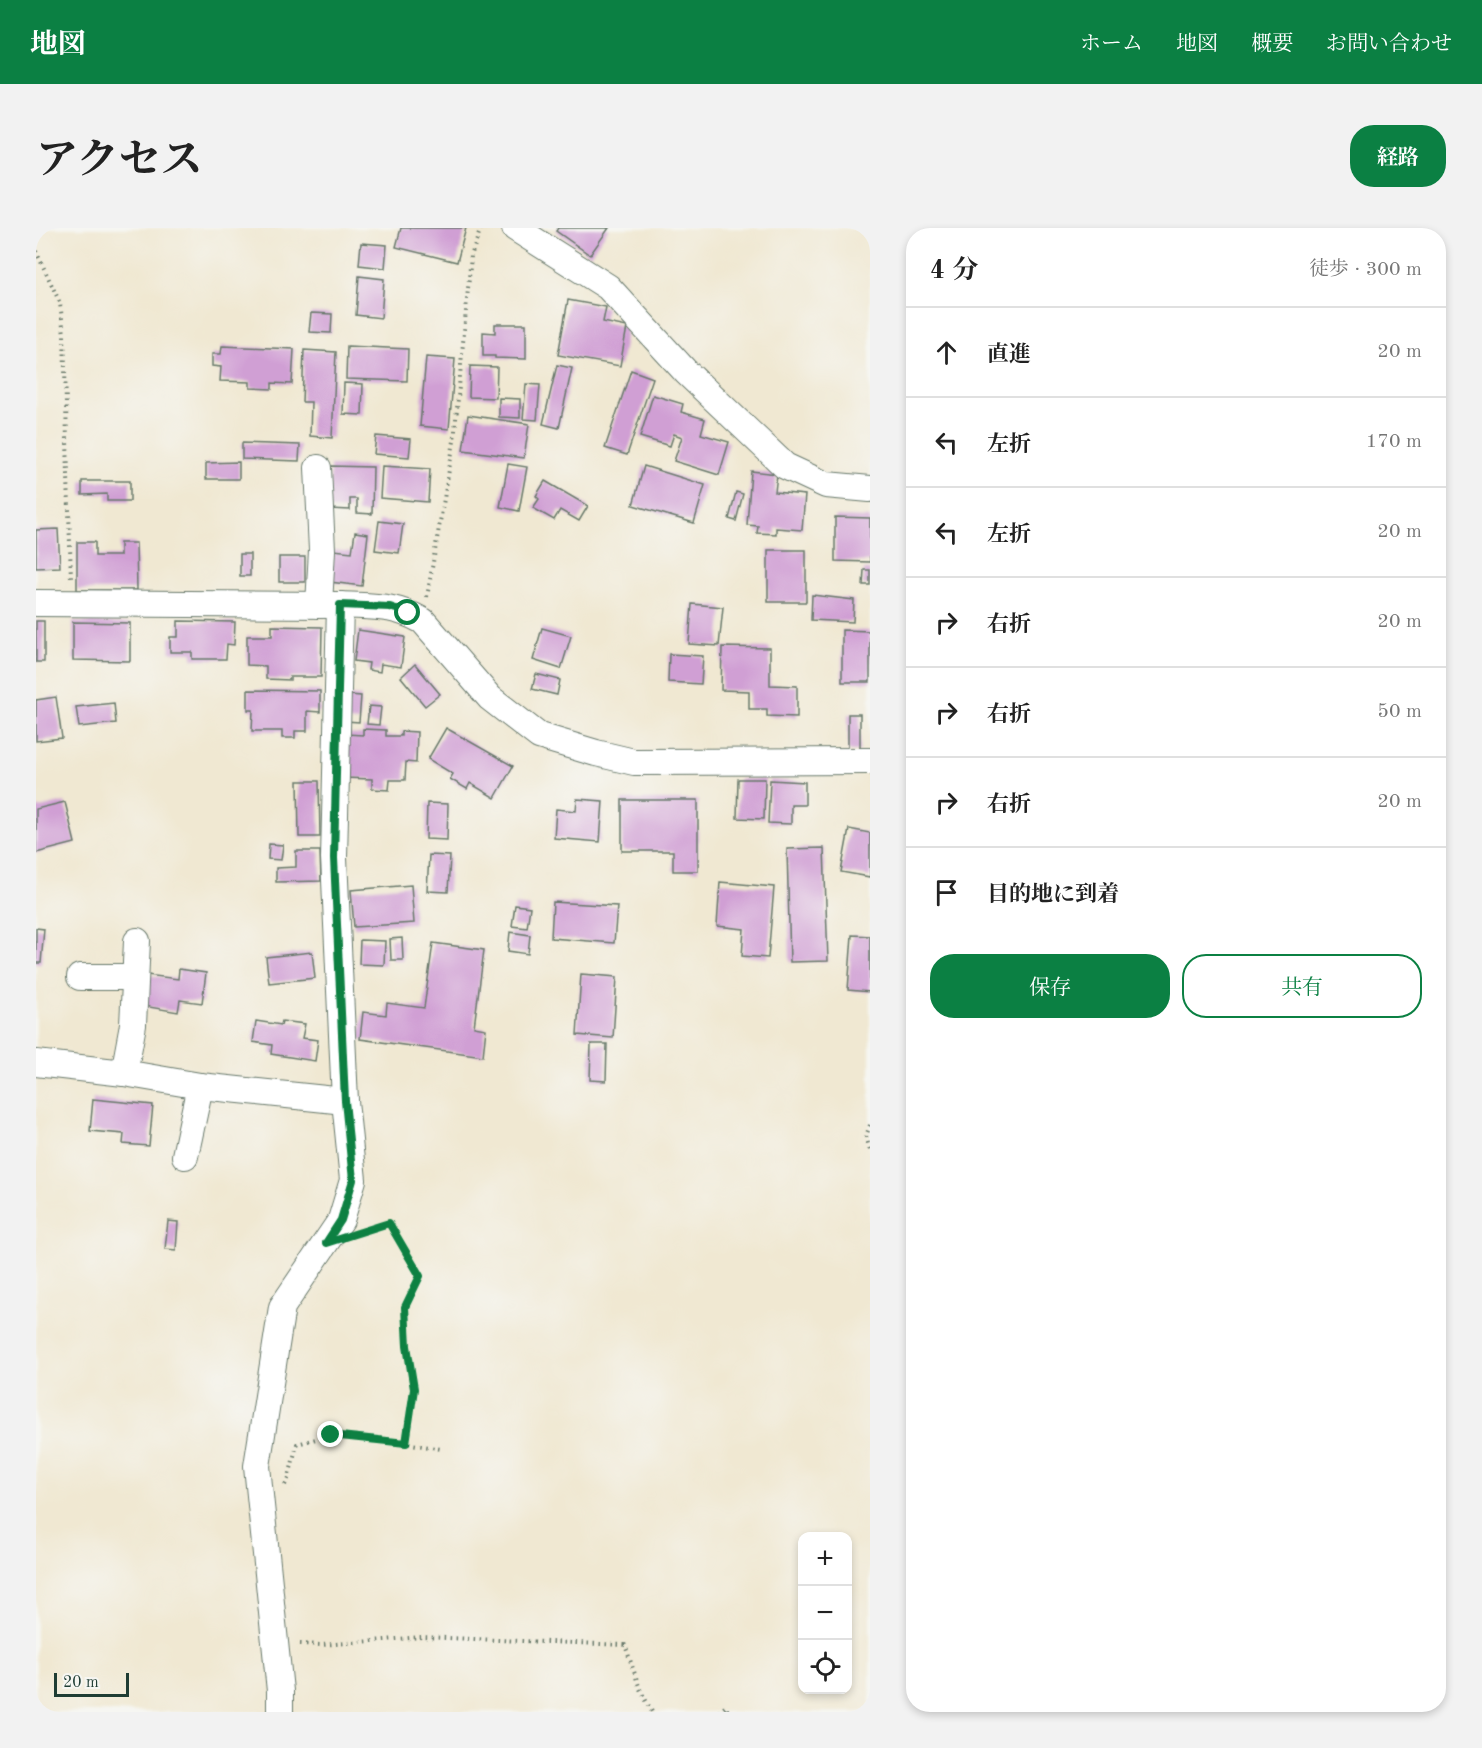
<!DOCTYPE html>
<html lang="ja">
<meta charset="utf-8">
<style>
:root{--surface:#fff;--page:#f2f2f2;--text:#222;--muted:#767676;--line:#e0e0e0;--accent:#0b8043}
body{margin:0;font-family:"Old Standard TT","Noto Serif JP",serif;background:var(--page);color:var(--text)}
.controls{position:absolute;right:18px;bottom:18px;display:grid;overflow:hidden;border-radius:12px;box-shadow:0 3px 9px #0003}
.controls button{width:54px;height:54px;display:grid;place-items:center;padding:0;border:0;border-bottom:2px solid var(--line);background:var(--surface);color:var(--text);font:30px sans-serif}
.scale{position:absolute;left:18px;bottom:15px;width:75px;box-sizing:border-box;padding-left:6px;border:3px solid #1f3d34;border-top:0;font-size:16px;line-height:21px;white-space:nowrap;color:#1f3d34;-webkit-text-stroke:4px #f6f6f2;paint-order:stroke}
.stop{position:absolute;width:18px;height:18px;margin:-14px;border:4px solid #0b8043;border-radius:50%;background:#fff}
.stop.end{background:#0b8043;border-color:#fff;box-shadow:0 2px 6px #0008}
.list{margin:0;padding:0;list-style:none}
h2{display:flex;justify-content:space-between;align-items:center;height:78px;margin:0;padding:0 24px;font-size:26px}
h2 small{font-size:20px;font-weight:400;color:var(--muted)}
.list li{display:grid;grid-template-columns:39px 1fr auto;gap:18px;align-items:center;box-sizing:border-box;height:90px;padding:0 24px;border-top:2px solid var(--line)}
.list b{display:block;font-size:22px;white-space:nowrap}
.list em{font-size:20px;font-style:normal;color:var(--muted)}
.actions{display:flex;gap:12px;padding:18px 24px}
.actions a{flex:1;padding:14px 0;border:2px solid var(--accent);border-radius:24px;text-align:center;font-size:21px;color:var(--accent)}
.actions .main{background:var(--accent);color:#fff}
.icon{flex:none;width:33px;height:33px;fill:none;stroke:currentColor;stroke-width:2;stroke-linecap:round;stroke-linejoin:round}
.map{position:relative;flex:none;width:834px;height:1484px;overflow:hidden;border-radius:24px}
header{display:flex;align-items:center;gap:36px;box-sizing:border-box;height:84px;padding:0 30px;background:var(--accent);color:#fff}
header strong{font-size:28px}
nav{display:flex;gap:33px;margin-inline-start:auto;font-size:21px}
.intro{display:flex;align-items:center;justify-content:space-between;box-sizing:border-box;height:144px;padding:0 36px}
h1{margin:0;font-size:42px}
.button{padding:15px 27px;border-radius:24px;background:var(--accent);color:#fff;font-size:21px;font-weight:700}
main{display:flex;gap:36px;padding:0 36px}
aside{flex:1;background:var(--surface);border-radius:24px;box-shadow:0 3px 9px #0003}
.map>svg:first-child{display:block}
.building{fill:#d09fd4}
.lines{fill:none;stroke-linecap:round;stroke-linejoin:round}
.street-casing{stroke:#68796b;stroke-width:28}
.path{stroke:#68796b;stroke-width:4;stroke-dasharray:1.5 4.5;stroke-linecap:butt}
.street{stroke:#fff;stroke-width:26}
.route{stroke:#0b8043;stroke-width:8}
</style>
<header>
<strong>地図</strong>
<nav><a>ホーム</a><a>地図</a><a>概要</a><a>お問い合わせ</a></nav>
</header>
<div class="intro"><h1>アクセス</h1><a class="button">経路</a></div>
<main>
<div class="map">
<svg width="834" height="1484" viewBox="0 0 834 1484">
<rect width="100%" height="100%" fill="#f6f6f2"/>
<filter id="ink" filterUnits="userSpaceOnUse"><feTurbulence type="fractalNoise" baseFrequency=".0167" numOctaves="2"/><feDisplacementMap in="SourceGraphic" scale="12" xChannelSelector="R" yChannelSelector="G"/><feConvolveMatrix kernelMatrix="1 2 1 2 8 2 1 2 1" color-interpolation-filters="sRGB"/></filter>
<filter id="wash" filterUnits="userSpaceOnUse"><feTurbulence type="fractalNoise" baseFrequency=".008" numOctaves="4" result="noise"/><feDisplacementMap in="SourceGraphic" scale="24" xChannelSelector="R" yChannelSelector="G"/><feGaussianBlur stdDeviation="1.35" result="paint"/><feColorMatrix in="noise" values="0 0 0 0 0 0 0 0 0 0 0 0 0 0 0 0 0 1.4 0 .05"/><feComposite in="paint" operator="in"/></filter>
<g filter="url(#wash)">
<rect width="100%" height="100%" fill="#f0e8d2"/>
<g id="blocks">
<!-- building -->
<g class="building">
<polygon points="365,0 430,0 421,34 360,19"/>
<polygon points="522,0 573,0 554,27 520,3"/>
<polygon points="325,15 351,17 349,40 323,37"/>
<polygon points="323,48 348,51 345,90 320,87"/>
<polygon points="532,72 570,79 567,94 591,99 584,138 522,127"/>
<polygon points="275,85 296,86 295,105 273,104"/>
<polygon points="459,96 490,96 490,131 459,130 459,128 447,128 447,104 459,105"/>
<polygon points="186,118 258,121 256,156 236,155 236,161 214,160 214,154 184,153 185,139 176,138 176,126 185,126"/>
<polygon points="311,118 372,121 371,153 310,151"/>
<polygon points="268,122 300,124 296,210 274,208 275,174 266,174"/>
<polygon points="390,129 419,131 413,201 384,198"/>
<polygon points="521,137 536,140 523,200 507,196"/>
<polygon points="434,138 461,139 460,170 433,169"/>
<polygon points="595,142 617,150 591,227 569,220"/>
<polygon points="308,155 327,156 326,187 307,186"/>
<polygon points="490,156 504,157 501,192 487,191"/>
<polygon points="617,167 647,176 645,184 669,191 665,206 693,214 683,247 638,233 646,209 638,206 634,218 604,209"/>
<polygon points="463,170 484,171 484,190 463,189"/>
<polygon points="432,187 493,196 488,230 427,222"/>
<polygon points="340,208 375,211 373,229 338,226"/>
<polygon points="206,215 264,217 263,233 206,231"/>
<polygon points="203,234 203,251 170,251 170,235"/>
<polygon points="472,236 491,239 483,283 464,279"/>
<polygon points="294,238 337,239 336,286 321,285 321,271 314,271 314,282 294,281"/>
<polygon points="346,238 394,241 392,274 344,270"/>
<polygon points="608,238 669,257 658,295 597,277"/>
<polygon points="715,243 741,246 739,264 769,267 766,302 740,300 740,306 721,305 722,298 711,297"/>
<polygon points="46,253 94,253 94,273 71,273 71,266 46,267"/>
<polygon points="509,253 552,278 543,293 524,282 518,292 497,280 503,271 500,268"/>
<polygon points="700,264 707,266 700,293 693,291"/>
<polygon points="799,289 834,290 834,334 799,333"/>
<polygon points="343,293 367,296 363,325 339,322"/>
<polygon points="22,301 24,339 0,340 0,302"/>
<polygon points="319,304 332,306 326,358 294,354 298,322 316,324"/>
<polygon points="41,314 59,314 59,328 84,328 84,315 100,315 101,362 41,362"/>
<rect x="732" y="322" width="38" height="52"/>
<rect x="204" y="326" width="10" height="22"/>
<rect x="243" y="329" width="26" height="25"/>
<polygon points="828,342 834,342 834,357 827,357"/>
<polygon points="776,367 818,372 817,394 775,392"/>
<polygon points="656,376 687,379 683,418 653,416"/>
<rect x="0" y="393" width="8" height="41"/>
<polygon points="142,393 199,394 198,417 191,416 190,431 156,431 156,424 134,424 134,409 142,409"/>
<polygon points="37,394 94,395 94,433 37,432"/>
<polygon points="236,398 286,399 285,449 254,449 254,452 230,451 230,438 211,437 211,408 236,408"/>
<polygon points="506,400 535,408 525,441 497,432"/>
<polygon points="322,402 369,409 365,439 345,436 344,444 332,442 333,435 318,433"/>
<polygon points="806,402 834,403 834,454 806,454"/>
<polygon points="686,419 734,420 734,457 761,458 761,489 731,488 731,481 713,481 713,463 685,462"/>
<polygon points="633,426 667,428 665,456 632,454"/>
<polygon points="379,436 404,466 389,478 365,449"/>
<polygon points="500,446 524,452 521,467 496,461"/>
<polygon points="212,462 284,463 284,484 271,483 271,503 259,503 259,510 246,510 246,503 216,503 217,482 212,482"/>
<polygon points="313,467 325,468 323,494 310,493"/>
<polygon points="20,469 26,510 0,513 0,472"/>
<polygon points="78,475 80,495 43,499 40,479"/>
<polygon points="333,478 345,479 343,497 331,496"/>
<rect x="812" y="486" width="12" height="37"/>
<polygon points="410,500 477,538 459,570 434,555 431,561 414,551 417,546 392,531"/>
<polygon points="327,501 350,502 350,508 365,508 365,503 381,504 380,535 370,534 369,552 354,552 353,562 336,561 336,551 308,550 310,506 327,507"/>
<polygon points="702,551 729,551 728,591 701,590"/>
<polygon points="734,552 769,554 769,577 755,577 755,596 732,595"/>
<polygon points="262,553 283,553 284,609 263,609"/>
<polygon points="541,571 567,573 564,614 518,610 520,581 540,583"/>
<polygon points="586,572 662,572 662,643 637,643 637,623 586,623"/>
<polygon points="29,574 39,615 0,625 0,581"/>
<polygon points="391,575 412,576 411,612 390,611"/>
<polygon points="813,601 834,605 834,649 805,644"/>
<polygon points="233,616 247,617 245,632 232,631"/>
<polygon points="788,620 792,733 754,734 751,621"/>
<polygon points="260,623 284,623 285,653 240,654 240,640 260,639"/>
<polygon points="393,627 414,628 412,664 391,663"/>
<polygon points="684,654 738,659 732,730 706,728 708,701 681,698"/>
<polygon points="375,657 378,695 318,699 315,662"/>
<polygon points="517,674 581,678 578,715 515,710"/>
<polygon points="479,677 494,679 491,700 476,698"/>
<polygon points="0,700 8,701 5,735 0,735"/>
<polygon points="474,704 494,707 492,726 472,723"/>
<polygon points="816,707 834,708 834,764 812,762"/>
<polygon points="366,710 367,732 355,732 354,711"/>
<polygon points="324,712 349,713 348,737 323,736"/>
<polygon points="397,715 448,722 438,799 450,801 447,828 324,811 327,784 350,787 351,775 388,780"/>
<polygon points="276,724 279,750 233,755 230,729"/>
<polygon points="143,741 170,745 166,775 144,772 142,784 107,778 111,747 142,751"/>
<polygon points="545,746 581,749 577,810 541,807"/>
<polygon points="220,793 245,797 246,793 269,796 266,810 282,812 279,833 235,826 236,817 217,814"/>
<polygon points="555,816 571,816 570,853 554,852"/>
<polygon points="57,871 117,877 113,918 87,916 88,906 54,903"/>
<polygon points="132,993 142,994 140,1022 129,1021"/>
</g>
</g>
</g>
<g filter="url(#ink)">
<use href="#blocks" fill-opacity="0" stroke="#68796b" stroke-width="1.5"/>
<g class="lines">
<defs>
<g id="street">
<polyline points="479,0 572,59 650,144 749,238 790,257 834,261"/>
<polyline points="282,240 286,322 283,377"/>
<path d="M0 375 304 377C337 379 357 376 387 393L454 470 503 508 560 525 598 534 834 533"/>
<polyline points="44,749 99,749"/>
<polyline points="0,835 88,845 164,858 309,873"/>
<polyline points="88,845 97,797 101,713"/>
<polyline points="149,928 164,858"/>
<polyline points="244,1484 244,1463 221,1238 246,1079 305,992 317,952 309,873 298,630 304,377"/>
</g>
</defs>
<!-- street casing -->
<use href="#street" class="street-casing"/>
<!-- path -->
<g class="path">
<polyline points="0,23 24,75 28,106 35,352"/>
<polyline points="391,369 418,213 435,28 445,0"/>
<polyline points="834,897 830,908 834,923"/>
<polyline points="327,1003 353,995 384,1048 370,1079 371,1117 378,1160 370,1215"/>
<polyline points="249,1257 253,1249 261,1216 295,1207 370,1215 405,1221"/>
<polyline points="264,1416 286,1417 386,1409 589,1417 604,1461 616,1484"/>
<polyline points="683,1484 690,1478 692,1484"/>
</g>
<!-- street -->
<use href="#street" class="street"/>
</g>
</g>
<g class="lines" filter="url(#ink)">
<!-- route -->
<polyline class="route" points="295,1207 370,1215 378,1161 371,1118 369,1079 384,1048 353,995 290,1015 305,992 317,952 309,873 298,630 304,377 354,379 372,385"/>
</g>
</svg>
<div class="controls">
<button>+</button>
<button>−</button>
<button><svg class="icon" aria-label="locate" viewBox="0 0 24 24"><circle cx="12" cy="12" r="6"/><path d="M12 2v4M12 18v4M2 12h4M18 12h4"/></svg></button>
</div>
<div class="scale">20 m</div>
<div class="stop" style="left:372px;top:385px"></div>
<div class="stop end" style="left:295px;top:1207px"></div>
</div>
<aside>
<h2>4 分<small>徒歩 · 300 m</small></h2>
<ul class="list">
<li><svg class="icon" aria-label="ahead" viewBox="0 0 24 24"><path d="M12 20V5M6 11l6-6 6 6"/></svg><div><b>直進</b></div><em>20 m</em></li>
<li><svg class="icon" aria-label="left" viewBox="0 0 24 24"><path d="M17 20v-9H6M10 6l-5 5 5 5"/></svg><div><b>左折</b></div><em>170 m</em></li>
<li><svg class="icon" aria-label="left" viewBox="0 0 24 24"><path d="M17 20v-9H6M10 6l-5 5 5 5"/></svg><div><b>左折</b></div><em>20 m</em></li>
<li><svg class="icon" aria-label="right" viewBox="0 0 24 24"><path d="M7 20v-9h11M14 6l5 5-5 5"/></svg><div><b>右折</b></div><em>20 m</em></li>
<li><svg class="icon" aria-label="right" viewBox="0 0 24 24"><path d="M7 20v-9h11M14 6l5 5-5 5"/></svg><div><b>右折</b></div><em>50 m</em></li>
<li><svg class="icon" aria-label="right" viewBox="0 0 24 24"><path d="M7 20v-9h11M14 6l5 5-5 5"/></svg><div><b>右折</b></div><em>20 m</em></li>
<li><svg class="icon" aria-label="arrive" viewBox="0 0 24 24"><path d="M6 21V4h12l-3 4 3 4H6"/></svg><div><b>目的地に到着</b></div></li>
</ul>
<div class="actions"><a class="main">保存</a><a>共有</a></div>
</aside>
</main>
